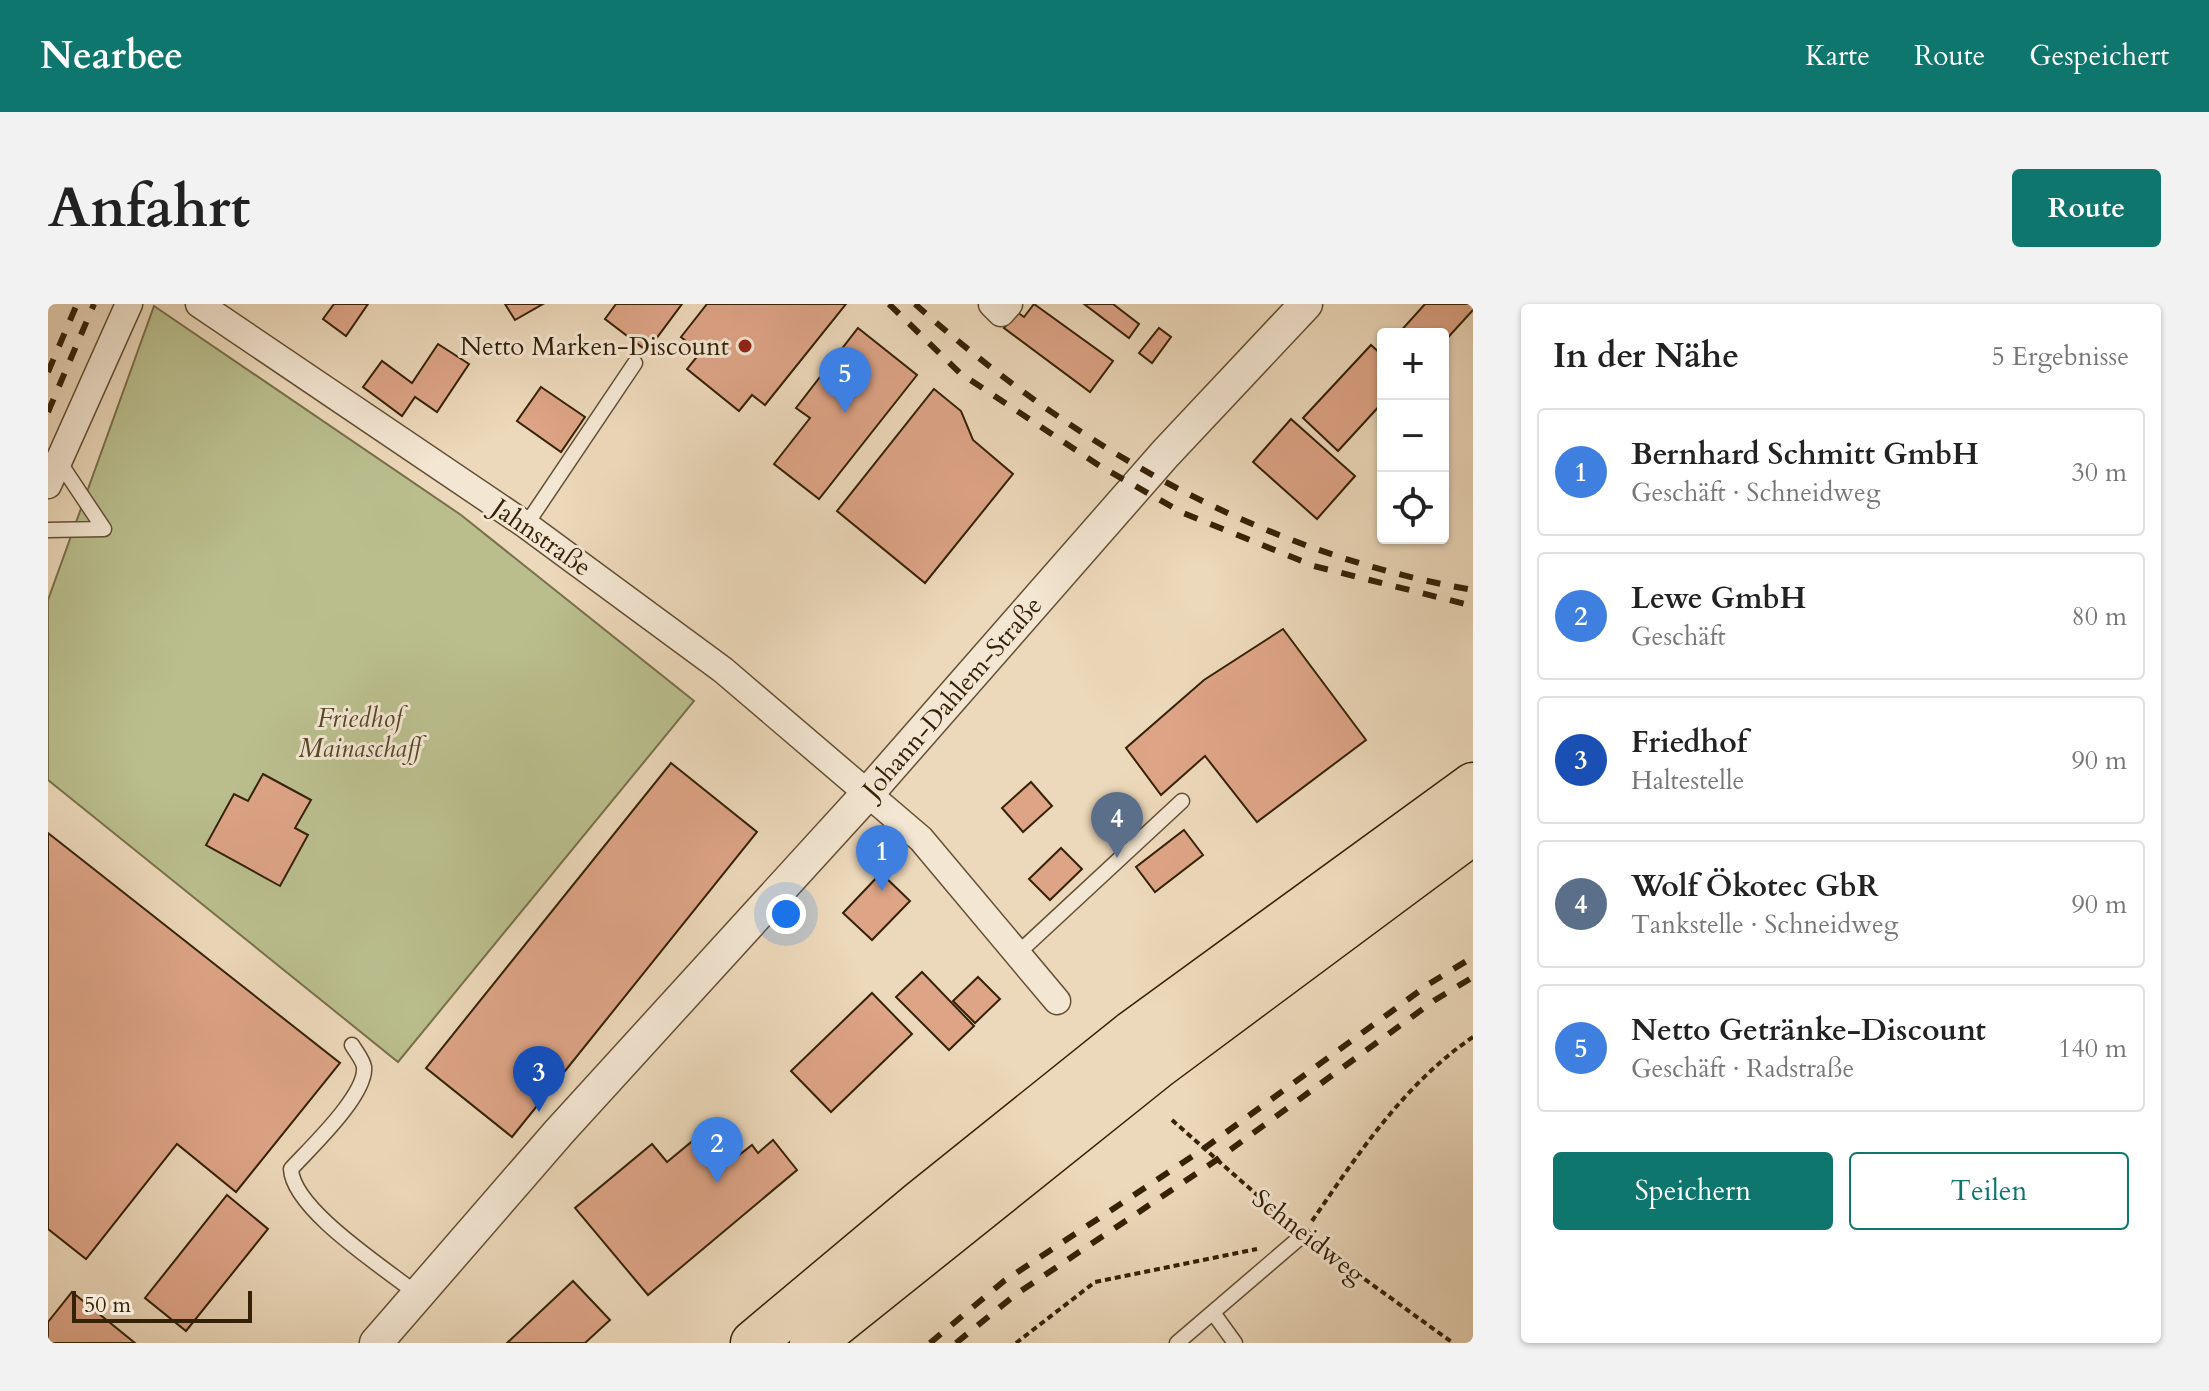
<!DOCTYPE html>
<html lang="de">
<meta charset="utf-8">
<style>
:root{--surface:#fff;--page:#f2f2f2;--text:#222;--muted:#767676;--line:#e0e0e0;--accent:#0f766e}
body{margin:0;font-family:Cardo,serif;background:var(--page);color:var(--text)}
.controls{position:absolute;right:24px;top:24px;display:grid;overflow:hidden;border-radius:8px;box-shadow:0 2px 6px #0004}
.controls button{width:72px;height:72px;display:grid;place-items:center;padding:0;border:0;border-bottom:2px solid var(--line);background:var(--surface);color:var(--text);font:40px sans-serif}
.scale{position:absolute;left:24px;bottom:20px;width:180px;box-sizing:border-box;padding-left:8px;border:4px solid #352106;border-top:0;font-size:22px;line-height:28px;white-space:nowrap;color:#352106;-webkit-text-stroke:6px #f3e6d2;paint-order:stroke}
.you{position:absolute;left:738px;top:610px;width:28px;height:28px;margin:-20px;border:6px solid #fff;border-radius:50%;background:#1a73e8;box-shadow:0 0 0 12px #1a73e833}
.badge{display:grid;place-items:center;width:52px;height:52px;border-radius:50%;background:var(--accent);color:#fff;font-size:26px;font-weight:700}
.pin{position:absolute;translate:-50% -66px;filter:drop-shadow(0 2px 4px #0008)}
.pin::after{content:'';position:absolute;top:42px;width:28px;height:24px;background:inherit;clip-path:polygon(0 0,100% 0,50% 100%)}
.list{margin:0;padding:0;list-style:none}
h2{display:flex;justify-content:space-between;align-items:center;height:104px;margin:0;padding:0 32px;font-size:34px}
h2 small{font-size:26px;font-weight:400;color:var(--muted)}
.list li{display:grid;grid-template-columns:52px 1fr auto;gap:24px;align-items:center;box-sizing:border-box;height:128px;margin:0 16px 16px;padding:0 16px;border:2px solid var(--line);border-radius:8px}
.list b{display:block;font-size:30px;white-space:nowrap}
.list p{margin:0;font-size:26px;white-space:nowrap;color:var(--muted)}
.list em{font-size:26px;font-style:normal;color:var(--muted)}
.actions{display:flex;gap:16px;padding:24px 32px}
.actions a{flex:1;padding:18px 0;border:2px solid var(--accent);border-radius:8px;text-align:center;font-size:28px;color:var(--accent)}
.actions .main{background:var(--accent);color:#fff}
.icon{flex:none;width:44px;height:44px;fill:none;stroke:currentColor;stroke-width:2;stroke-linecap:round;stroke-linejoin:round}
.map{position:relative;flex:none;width:1425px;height:1039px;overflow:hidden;border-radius:8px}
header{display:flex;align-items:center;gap:48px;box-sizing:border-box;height:112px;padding:0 40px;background:var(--accent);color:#fff}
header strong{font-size:38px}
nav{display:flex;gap:44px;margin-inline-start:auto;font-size:28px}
.intro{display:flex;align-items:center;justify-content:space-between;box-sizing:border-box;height:192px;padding:0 48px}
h1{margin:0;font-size:56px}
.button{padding:20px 36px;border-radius:8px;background:var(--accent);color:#fff;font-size:28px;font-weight:700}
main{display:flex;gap:48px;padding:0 48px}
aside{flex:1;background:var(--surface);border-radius:8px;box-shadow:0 2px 6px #0004}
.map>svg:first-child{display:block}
.green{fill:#babe8d;stroke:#78704a;stroke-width:2}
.building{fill:#dda486;stroke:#352106;stroke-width:2}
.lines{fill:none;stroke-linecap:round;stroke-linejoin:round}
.service-casing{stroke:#634f33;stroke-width:17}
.minor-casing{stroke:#634f33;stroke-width:29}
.tertiary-casing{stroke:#634f33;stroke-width:35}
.trunk-casing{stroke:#352106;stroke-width:47}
.path{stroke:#352106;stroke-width:4;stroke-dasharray:6 4;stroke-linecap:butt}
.service{stroke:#f3e6d2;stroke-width:14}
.minor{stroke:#f3e6d2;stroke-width:26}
.tertiary{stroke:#f3e6d2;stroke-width:32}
.trunk{stroke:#ecd8ba;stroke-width:44}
.rail{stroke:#352106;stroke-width:6;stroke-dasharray:14 14;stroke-linecap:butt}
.poi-dot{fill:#8f2418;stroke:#f3e6d2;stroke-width:3}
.labels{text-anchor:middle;stroke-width:6;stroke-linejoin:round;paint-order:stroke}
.poi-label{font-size:26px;fill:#352106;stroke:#f3e6d2;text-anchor:end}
.street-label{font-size:26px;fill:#352106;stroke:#f3e6d2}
.park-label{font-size:26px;font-style:italic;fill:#564828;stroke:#f3e6d2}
</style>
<header>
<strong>Nearbee</strong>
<nav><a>Karte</a><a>Route</a><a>Gespeichert</a></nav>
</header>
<div class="intro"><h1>Anfahrt</h1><a class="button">Route</a></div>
<main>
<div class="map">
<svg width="1425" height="1039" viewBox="0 0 1425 1039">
<rect width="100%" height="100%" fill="#ecd8ba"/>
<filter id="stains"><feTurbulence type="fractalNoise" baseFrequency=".0025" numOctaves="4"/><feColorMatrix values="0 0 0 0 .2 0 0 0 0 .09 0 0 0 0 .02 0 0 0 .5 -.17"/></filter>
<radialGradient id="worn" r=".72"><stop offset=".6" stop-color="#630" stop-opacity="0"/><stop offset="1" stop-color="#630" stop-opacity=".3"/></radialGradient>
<!-- green -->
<polygon class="green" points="106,2 413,211 646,397 350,758 0,476 0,296"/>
<!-- building -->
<g class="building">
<polygon points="286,0 320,0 298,32 275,15"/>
<polygon points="457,0 495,0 467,16"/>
<polygon points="568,0 634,0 599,47 557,15"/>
<polygon points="659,0 798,0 717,101 704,91 691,107 639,65 652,49 633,33"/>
<polygon points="986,0 1065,57 1042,88 956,24 969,8 976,13"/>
<polygon points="1036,0 1065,0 1091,20 1081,34"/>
<polygon points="1377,0 1425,0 1425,6 1395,39 1395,30 1350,30"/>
<polygon points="810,24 869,71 771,195 726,160 762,114 748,104"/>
<polygon points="1111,24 1123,33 1104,59 1091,49"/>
<polygon points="390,40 421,60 389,108 367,93 354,112 315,83 334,57 364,79"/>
<polygon points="1323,41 1335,52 1335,98 1290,147 1255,114"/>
<polygon points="493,83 537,113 513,148 469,117"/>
<polygon points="886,85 913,107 925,136 965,170 877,279 789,207"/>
<polygon points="1243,115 1307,172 1269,215 1205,158"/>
<polygon points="1235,325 1318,436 1209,518 1157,452 1113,491 1078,444 1156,376"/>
<polygon points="623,459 709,528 464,833 378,764"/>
<polygon points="215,470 263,496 247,524 260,531 232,582 158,541 186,490 200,497"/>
<polygon points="983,478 1004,502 975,528 954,504"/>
<polygon points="1136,526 1155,551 1107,588 1088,563"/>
<polygon points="0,529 292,759 188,888 129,840 38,955 0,925"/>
<polygon points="1013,544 1034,565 1002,596 981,575"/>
<polygon points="833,569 862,597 824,636 795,609"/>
<polygon points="874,668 926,722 901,746 848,693"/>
<polygon points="930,673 952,695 927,719 905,697"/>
<polygon points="824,689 864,730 783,808 743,767"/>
<polygon points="665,820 691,851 704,841 710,849 725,836 749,866 600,991 527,904 604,840 619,858"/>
<polygon points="179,891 220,925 138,1027 97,994"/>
<polygon points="525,977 562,1016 537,1039 459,1039"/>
<polygon points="24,988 87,1039 3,1039 0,1036 0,1018"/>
</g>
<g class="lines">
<defs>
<g id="service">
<polyline points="478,221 587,59"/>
<polyline points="0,226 56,225 10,156"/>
<polyline points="969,650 1134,497"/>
<path d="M304 741C308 748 315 756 316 763 319 791 261 845 243 865 245 906 337 964 369 990"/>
<polyline points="1166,1010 1187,1039"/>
<polyline points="1129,1039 1255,931"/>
</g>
<g id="minor">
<polyline points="151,0 478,221 675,366 873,535 1009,697"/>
<polyline points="944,0 953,9 961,0"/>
<polyline points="0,181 81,0"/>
</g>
<polyline id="tertiary" points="328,1039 511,828 821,488 1117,150 1258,0"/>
<g id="trunk">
<polyline points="705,1039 872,899 1084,729 1425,481"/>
<polyline points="764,1039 1110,762 1425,528"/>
</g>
</defs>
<!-- service casing -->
<use href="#service" class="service-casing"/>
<!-- minor casing -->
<use href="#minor" class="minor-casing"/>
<!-- tertiary casing -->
<use href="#tertiary" class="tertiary-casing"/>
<!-- trunk casing -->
<use href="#trunk" class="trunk-casing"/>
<!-- path -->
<g class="path">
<polyline points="1124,816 1242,920"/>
<path d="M1264 917C1310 850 1356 780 1425 733"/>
<polyline points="1268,940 1405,1039"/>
<polyline points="968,1039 1047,978 1209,945"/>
</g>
<!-- service -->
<use href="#service" class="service"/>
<!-- minor -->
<use href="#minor" class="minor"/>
<!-- tertiary -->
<use href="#tertiary" class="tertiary"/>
<!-- trunk -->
<use href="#trunk" class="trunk"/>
<!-- rail -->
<g class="rail">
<polyline points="841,0 912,69 1052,162 1135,209 1266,262 1425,302"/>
<path d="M867 0C1026 142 1212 249 1425 286"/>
<polyline points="0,68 29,0"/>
<polyline points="0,108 46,0"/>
<polyline points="882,1039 956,977 1154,846 1381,680 1425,653"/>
<polyline points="908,1039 967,991 1167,857 1387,696 1425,673"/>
</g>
</g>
<!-- markers -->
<circle class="poi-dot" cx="697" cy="42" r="8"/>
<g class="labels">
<!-- poi labels -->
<g class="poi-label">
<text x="681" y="51">Netto Marken-Discount</text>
</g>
<!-- street labels -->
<g class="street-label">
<text transform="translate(494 233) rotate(35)" y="9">Jahnstraße</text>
<text transform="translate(904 393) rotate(-49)" y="9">Johann-Dahlem-Straße</text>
<text transform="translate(1261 932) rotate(38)" y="9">Schneidweg</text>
</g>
<!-- park labels -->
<g class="park-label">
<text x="312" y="423">Friedhof<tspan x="312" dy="30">Mainaschaff</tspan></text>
</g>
</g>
<rect width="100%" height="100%" filter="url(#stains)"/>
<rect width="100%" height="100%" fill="url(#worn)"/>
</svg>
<div class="controls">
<button>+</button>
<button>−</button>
<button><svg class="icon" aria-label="locate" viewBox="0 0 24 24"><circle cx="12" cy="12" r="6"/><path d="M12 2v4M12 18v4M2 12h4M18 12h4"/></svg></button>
</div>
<div class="scale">50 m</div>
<div class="you"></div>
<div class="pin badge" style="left:834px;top:587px;background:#3f7fe0">1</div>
<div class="pin badge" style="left:669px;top:879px;background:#3f7fe0">2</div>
<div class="pin badge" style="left:491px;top:808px;background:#1a4fb4">3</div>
<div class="pin badge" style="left:1069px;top:554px;background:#5c6f8a">4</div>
<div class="pin badge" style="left:797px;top:109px;background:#3f7fe0">5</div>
</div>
<aside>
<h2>In der Nähe<small>5 Ergebnisse</small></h2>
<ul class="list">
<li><span class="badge" style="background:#3f7fe0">1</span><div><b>Bernhard Schmitt GmbH</b><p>Geschäft · Schneidweg</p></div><em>30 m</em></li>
<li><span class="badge" style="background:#3f7fe0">2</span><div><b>Lewe GmbH</b><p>Geschäft</p></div><em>80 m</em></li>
<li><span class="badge" style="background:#1a4fb4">3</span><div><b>Friedhof</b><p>Haltestelle</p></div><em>90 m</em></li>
<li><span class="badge" style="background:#5c6f8a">4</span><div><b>Wolf Ökotec GbR</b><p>Tankstelle · Schneidweg</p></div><em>90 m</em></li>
<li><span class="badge" style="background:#3f7fe0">5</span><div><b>Netto Getränke-Discount</b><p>Geschäft · Radstraße</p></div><em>140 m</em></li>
</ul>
<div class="actions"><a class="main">Speichern</a><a>Teilen</a></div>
</aside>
</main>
